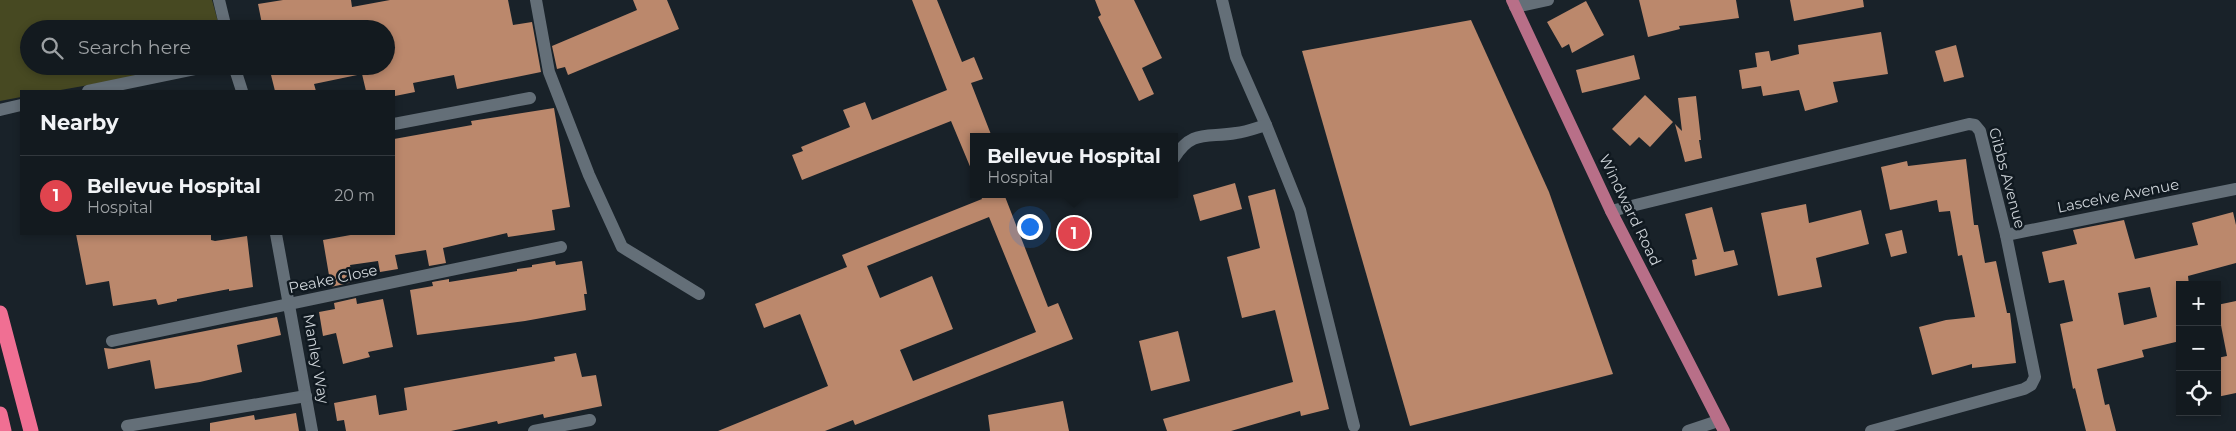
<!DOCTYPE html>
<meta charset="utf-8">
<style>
:root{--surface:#131a1f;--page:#20272c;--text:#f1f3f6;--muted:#9da1a4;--line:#32383d;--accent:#fd8ec0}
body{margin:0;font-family:Montserrat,sans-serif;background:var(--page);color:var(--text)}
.controls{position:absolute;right:15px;bottom:15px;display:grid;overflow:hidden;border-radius:0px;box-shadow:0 2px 8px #0003}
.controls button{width:45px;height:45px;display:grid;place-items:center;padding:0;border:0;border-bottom:1px solid var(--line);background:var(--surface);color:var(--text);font:25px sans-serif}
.you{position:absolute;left:1029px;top:226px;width:18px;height:18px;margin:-12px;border:4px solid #fff;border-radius:50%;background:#1a73e8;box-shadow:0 0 0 8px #1a73e833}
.badge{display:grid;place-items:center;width:32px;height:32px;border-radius:50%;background:var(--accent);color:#fff;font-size:16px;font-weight:700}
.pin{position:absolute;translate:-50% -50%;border:2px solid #fff;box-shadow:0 1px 5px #0006}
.popup{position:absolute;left:970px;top:133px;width:208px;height:65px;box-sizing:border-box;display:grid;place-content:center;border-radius:0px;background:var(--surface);filter:drop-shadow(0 1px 4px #0005);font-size:16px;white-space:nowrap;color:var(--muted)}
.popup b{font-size:19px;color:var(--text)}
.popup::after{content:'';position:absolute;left:50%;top:100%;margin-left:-10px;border:10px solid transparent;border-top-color:var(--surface)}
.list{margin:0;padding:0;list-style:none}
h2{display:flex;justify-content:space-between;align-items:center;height:65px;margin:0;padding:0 20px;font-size:21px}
h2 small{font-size:16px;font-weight:400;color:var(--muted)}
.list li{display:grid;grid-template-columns:32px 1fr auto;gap:15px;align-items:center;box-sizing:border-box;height:80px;padding:0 20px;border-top:1px solid var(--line)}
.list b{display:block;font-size:19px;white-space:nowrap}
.list p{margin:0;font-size:16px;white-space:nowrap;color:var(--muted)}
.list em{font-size:16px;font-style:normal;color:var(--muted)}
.icon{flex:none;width:28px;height:28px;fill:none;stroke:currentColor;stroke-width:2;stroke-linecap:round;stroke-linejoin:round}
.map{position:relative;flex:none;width:2236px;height:431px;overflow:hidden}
.search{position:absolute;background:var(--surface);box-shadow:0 2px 8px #0003;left:20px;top:20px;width:375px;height:55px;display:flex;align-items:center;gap:12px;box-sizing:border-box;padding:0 18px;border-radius:28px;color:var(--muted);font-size:19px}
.panel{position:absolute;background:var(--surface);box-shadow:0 2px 8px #0003;left:20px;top:90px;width:375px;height:145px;border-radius:0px}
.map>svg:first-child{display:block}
.green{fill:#474922}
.building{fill:#bb886c;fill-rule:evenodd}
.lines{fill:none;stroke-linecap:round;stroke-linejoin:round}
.minor{stroke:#646f78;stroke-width:12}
.major{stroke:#b86f88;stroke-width:12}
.highway{stroke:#f06f93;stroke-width:15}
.labels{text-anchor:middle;stroke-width:5;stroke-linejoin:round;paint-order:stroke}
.street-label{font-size:15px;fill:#cdd3d8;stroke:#101920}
</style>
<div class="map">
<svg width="2236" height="431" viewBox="0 0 2236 431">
<rect width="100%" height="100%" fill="#192229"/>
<!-- green -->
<polygon class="green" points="0,0 212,0 220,29 29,29 29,66 196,66 55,91 21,91 21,97 0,101"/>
<!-- building -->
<g class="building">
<polygon points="283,0 351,0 352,7 390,0 508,0 513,25 532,22 541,72 457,89 454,75 413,83 415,92 395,96 394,91 366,91 362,74 314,84 316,91 275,91 271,75 297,69 296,66 386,66 386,29 357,29 356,21 307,29 263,29 258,4"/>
<polygon points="633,0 667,0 679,29 568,75 565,67 557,69 552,46 637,10"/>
<polygon points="912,0 937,0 962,62 974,57 983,79 971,83 992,137 974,137 974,176 951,121 802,180 792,155 803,151 801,147 850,127 843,110 865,102 872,120 947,90"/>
<polygon points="1095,0 1134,0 1162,58 1142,68 1154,94 1139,101 1098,17 1101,15"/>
<polygon points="1639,0 1736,0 1739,18 1679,26 1680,29 1648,37"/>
<polygon points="1790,0 1863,0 1864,7 1794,21"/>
<polygon points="1586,1 1604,35 1572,53 1569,44 1562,48 1547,22"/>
<polygon points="1471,20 1549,192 1613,374 1410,426 1302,51"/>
<polygon points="1881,32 1888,74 1833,82 1838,102 1805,111 1799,90 1763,96 1761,86 1742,89 1739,70 1757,67 1755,53 1769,51 1771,61 1799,54 1798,45"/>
<polygon points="1956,45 1964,77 1944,82 1935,51"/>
<polygon points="1634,55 1640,79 1582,93 1576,70"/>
<polygon points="1645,95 1673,122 1650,147 1639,137 1630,146 1612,129"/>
<polygon points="1696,96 1701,140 1699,140 1702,158 1685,162 1675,124 1682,131 1678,98"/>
<polygon points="554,108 570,207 552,210 555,230 508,237 507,233 443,248 446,263 429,266 426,250 395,255 398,269 380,272 378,261 350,265 353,282 331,287 323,240 356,234 394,234 394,139 472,125 471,121"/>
<polygon points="1966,159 1974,225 1978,225 1985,263 1996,261 2007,313 2010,313 2016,363 1972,368 1972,364 1932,375 1919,327 1946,320 1975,317 1962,255 1958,256 1950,211 1939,212 1937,200 1890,210 1881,167 1907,161 1908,166"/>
<polygon points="1235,183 1242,209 1200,221 1193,195"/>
<polygon points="1275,189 1329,409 1301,416 1300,411 1231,431 1167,431 1163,419 1293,382 1275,310 1242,318 1227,257 1260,248 1248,196"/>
<path d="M980 194H1004L1048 307 1058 303 1073 339 855 425 853 420 825 431H718L828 386 800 314 764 328 755 304 847 267 842 255 982 199ZM989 217 1036 332 913 381 900 350 953 329 932 276 880 298 867 266Z"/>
<polygon points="1806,204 1809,223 1861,210 1869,244 1816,258 1822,287 1778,296 1761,213"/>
<polygon points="1712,207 1724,252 1734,250 1738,265 1695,276 1692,260 1697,259 1685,214"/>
<path d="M2233 212 2236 225V263L2188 276 2189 285H2180V341L2142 350 2144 357 2097 369 2105 405 2109 404 2116 431H2086L2075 388 2073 389 2060 324 2073 321 2064 280 2049 283 2042 252 2077 244 2073 230 2124 220 2135 259 2198 245 2192 223ZM2150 287 2157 317 2124 325 2118 293Z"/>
<polygon points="1902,230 1907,253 1891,257 1885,234"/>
<polygon points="76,234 211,234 211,240 215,241 247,236 253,287 229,291 229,289 177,299 177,301 158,305 156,299 113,306 109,281 86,285"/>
<polygon points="555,261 556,265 582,261 587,294 584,294 586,310 525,321 417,335 410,290 433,286 432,282 449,279 449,282 517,271 517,269 532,267 532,265"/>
<polygon points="356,298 357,304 383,299 393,347 368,352 370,357 343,364 336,333 323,336 319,312 335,309 334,303"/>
<polygon points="2236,301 2236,393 2217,397 2217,358 2227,356 2217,305"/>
<polygon points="277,317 281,335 237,345 242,372 200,382 155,389 150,360 108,369 104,348 114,349"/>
<polygon points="1178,331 1190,381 1151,391 1139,341"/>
<polygon points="576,353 582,377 596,375 602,406 544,418 543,414 498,424 497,421 451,431 346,431 344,420 337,421 334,403 376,395 379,415 407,410 404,388 555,361 554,357"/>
<polygon points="1063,401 1069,431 990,431 988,415"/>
<polygon points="296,413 299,431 210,431 210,423 254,415 255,420"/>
</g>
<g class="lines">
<!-- minor -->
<g class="minor">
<polyline points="219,0 226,29"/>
<polyline points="536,0 549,72 589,175 622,247 699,294"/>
<polyline points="1222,0 1236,57 1266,125 1300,210 1354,426"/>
<polyline points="1515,7 1548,0"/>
<polyline points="234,66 242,91"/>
<polyline points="88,91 209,66"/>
<polyline points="0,110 21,105"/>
<polyline points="394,124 530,98"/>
<path d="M1174 158C1192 129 1207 138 1236 133 1246 132 1256 128 1266 125"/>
<polyline points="1611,211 1969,124 1975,125 1980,131 2006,235 2035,377 2031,385 2024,389 1871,431"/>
<polyline points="276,234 312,431"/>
<polyline points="2006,235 2236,189"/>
<polyline points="112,341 561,247"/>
<polyline points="127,426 306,396"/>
<polyline points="534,431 590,420"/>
<polyline points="1688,431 1718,421"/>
</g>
<!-- major -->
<polyline class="major" points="1512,0 1611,211 1724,431"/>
<!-- highway -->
<g class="highway">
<polyline points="0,313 31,431"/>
<polyline points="0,414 4,431"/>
</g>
</g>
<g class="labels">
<!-- street labels -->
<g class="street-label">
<text transform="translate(2007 178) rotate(75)" y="5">Gibbs Avenue</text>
<text transform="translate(2118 196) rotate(-11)" y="5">Lascelve Avenue</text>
<text transform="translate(1630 210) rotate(64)" y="5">Windward Road</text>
<text transform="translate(333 279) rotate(-12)" y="5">Peake Close</text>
<text transform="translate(316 359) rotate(80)" y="5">Manley Way</text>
</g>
</g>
</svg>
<div class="controls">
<button>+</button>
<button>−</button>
<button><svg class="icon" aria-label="locate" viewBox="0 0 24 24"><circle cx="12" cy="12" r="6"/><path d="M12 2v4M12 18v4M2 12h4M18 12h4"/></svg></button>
</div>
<div class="you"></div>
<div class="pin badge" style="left:1074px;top:233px;background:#e0444e">1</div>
<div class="popup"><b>Bellevue Hospital</b>Hospital</div>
<div class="search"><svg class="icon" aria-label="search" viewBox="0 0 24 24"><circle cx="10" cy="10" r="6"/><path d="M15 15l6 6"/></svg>Search here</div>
<section class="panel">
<h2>Nearby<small></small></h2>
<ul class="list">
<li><span class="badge" style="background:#e0444e">1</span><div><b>Bellevue Hospital</b><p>Hospital</p></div><em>20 m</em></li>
</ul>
</section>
</div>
